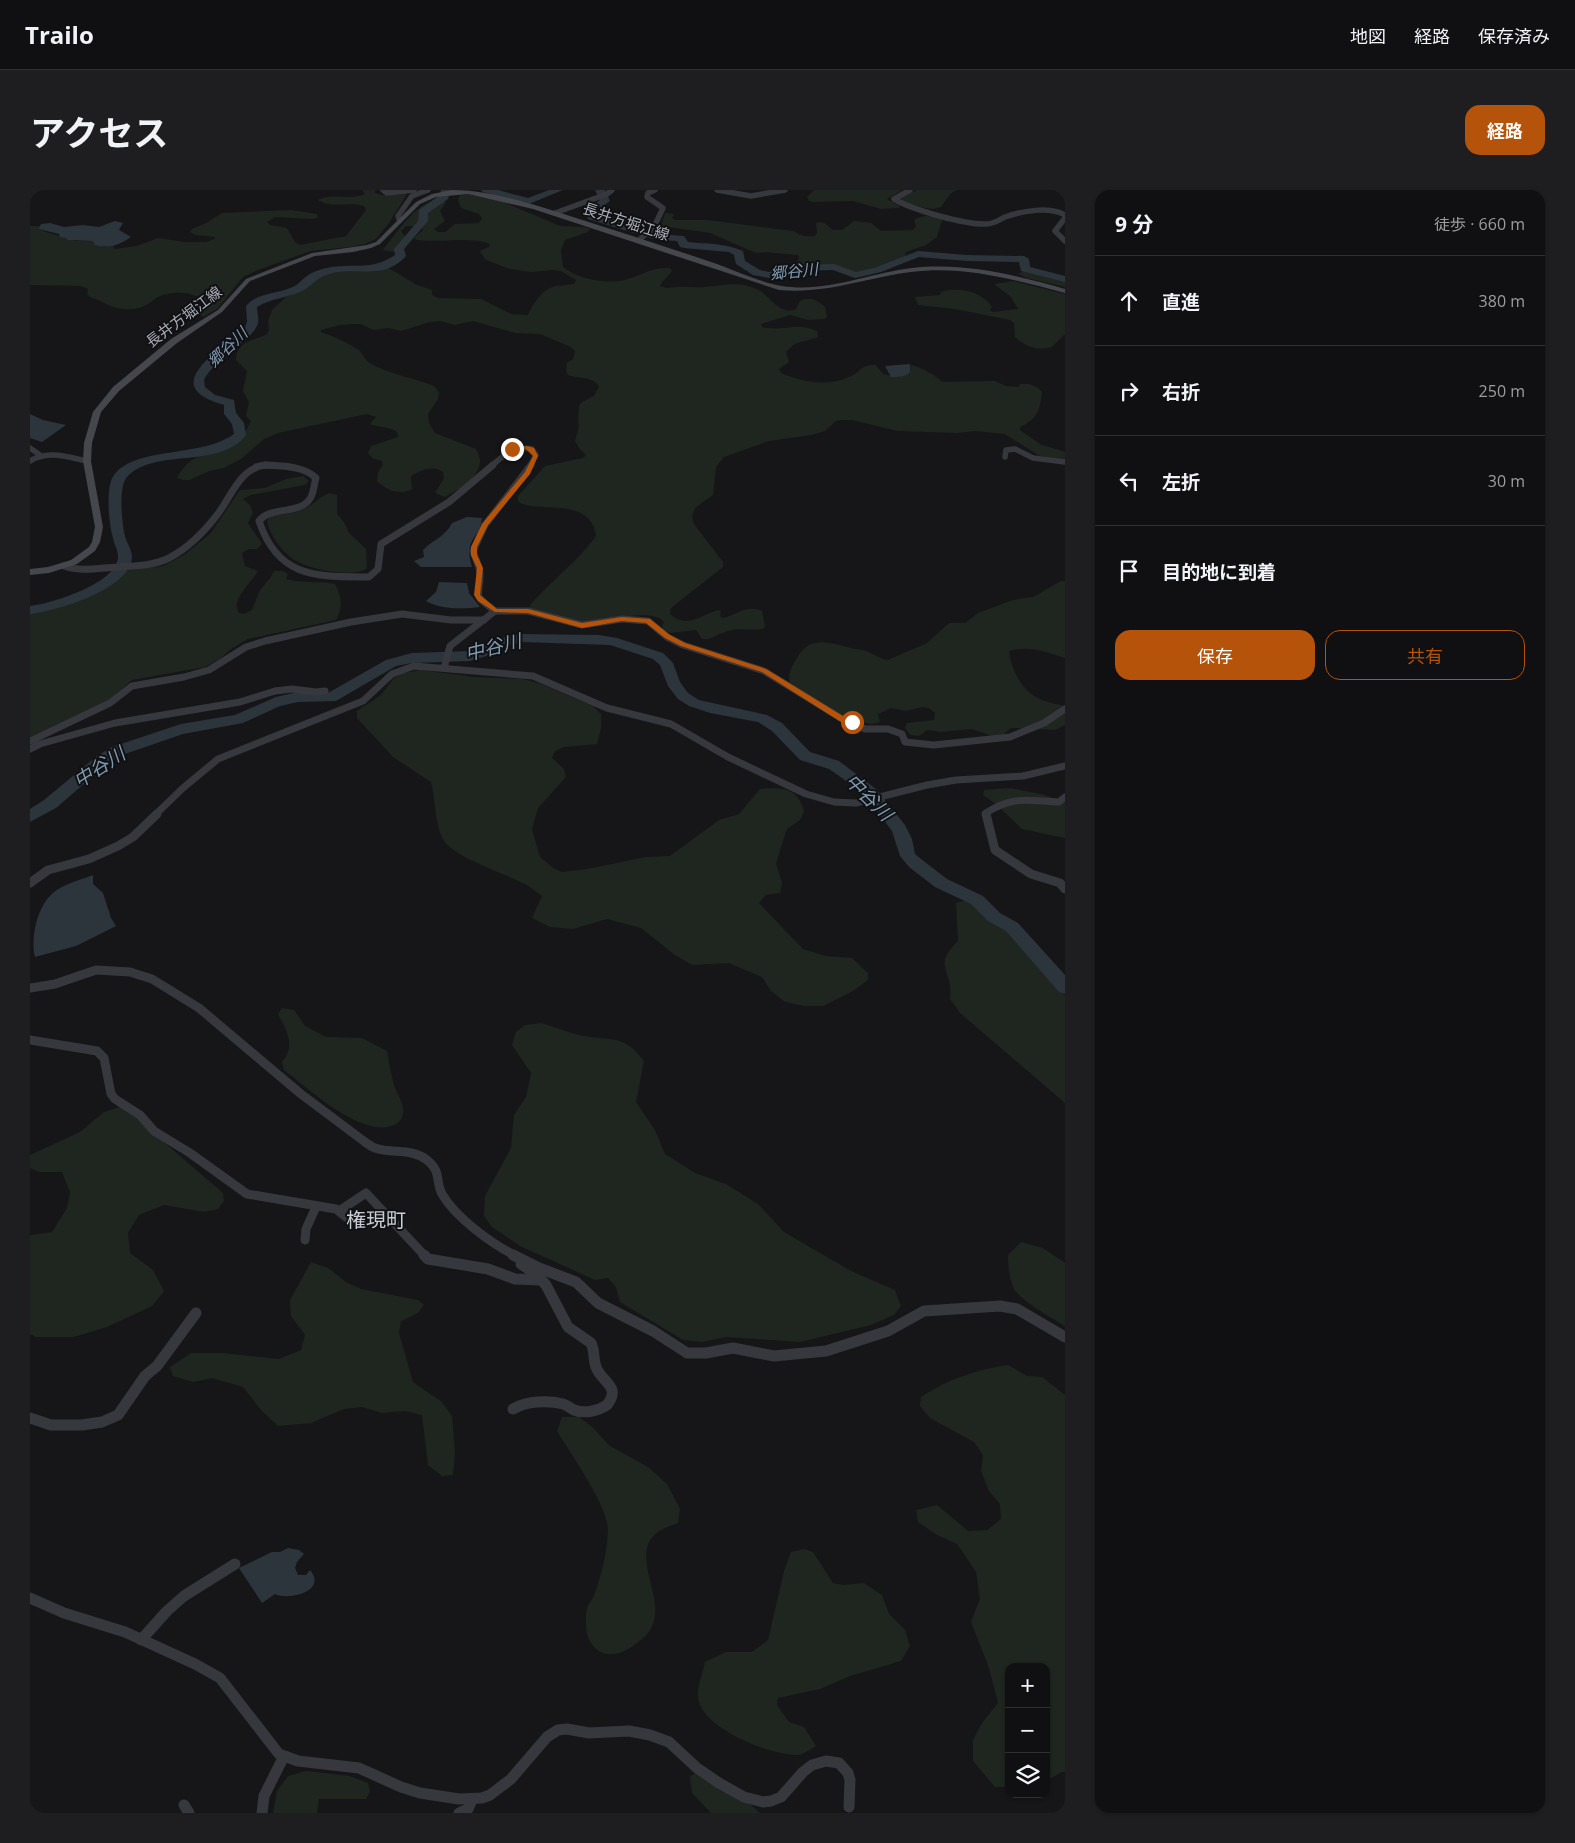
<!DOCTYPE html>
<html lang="ja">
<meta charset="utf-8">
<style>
:root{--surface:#101012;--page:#1e1e20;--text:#f1f3f6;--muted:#9c9d9f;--line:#303032;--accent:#b45309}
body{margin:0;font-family:"Open Sans","Noto Sans JP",sans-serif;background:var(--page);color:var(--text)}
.controls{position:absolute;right:15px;bottom:15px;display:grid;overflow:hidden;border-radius:10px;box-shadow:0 1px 4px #0004}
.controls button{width:45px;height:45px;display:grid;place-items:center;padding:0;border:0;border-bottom:1px solid var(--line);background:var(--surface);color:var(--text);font:25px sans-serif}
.stop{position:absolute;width:15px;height:15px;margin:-11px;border:4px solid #b45309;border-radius:50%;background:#fff}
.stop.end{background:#b45309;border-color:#fff;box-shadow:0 1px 5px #0008}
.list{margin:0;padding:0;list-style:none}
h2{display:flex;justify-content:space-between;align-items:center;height:65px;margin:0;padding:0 20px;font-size:21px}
h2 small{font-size:16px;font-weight:400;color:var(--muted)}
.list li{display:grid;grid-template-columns:32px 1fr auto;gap:15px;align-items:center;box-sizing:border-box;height:90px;padding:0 20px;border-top:1px solid var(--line)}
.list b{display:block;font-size:19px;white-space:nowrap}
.list em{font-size:16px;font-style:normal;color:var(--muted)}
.actions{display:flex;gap:10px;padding:15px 20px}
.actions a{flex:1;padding:11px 0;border:1px solid var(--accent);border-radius:15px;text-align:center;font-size:18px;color:var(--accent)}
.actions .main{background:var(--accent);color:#fff}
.icon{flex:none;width:28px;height:28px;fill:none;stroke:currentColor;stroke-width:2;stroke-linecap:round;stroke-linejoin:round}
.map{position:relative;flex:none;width:1035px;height:1623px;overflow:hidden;border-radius:15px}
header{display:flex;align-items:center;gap:30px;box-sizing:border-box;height:70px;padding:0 25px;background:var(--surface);border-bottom:1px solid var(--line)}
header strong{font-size:24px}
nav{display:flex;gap:28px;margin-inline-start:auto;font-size:18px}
.intro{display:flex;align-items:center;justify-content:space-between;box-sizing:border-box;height:120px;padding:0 30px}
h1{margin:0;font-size:35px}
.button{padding:12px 22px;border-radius:15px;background:var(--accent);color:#fff;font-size:18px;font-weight:700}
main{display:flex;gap:30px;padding:0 30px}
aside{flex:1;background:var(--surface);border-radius:15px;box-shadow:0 1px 4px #0004}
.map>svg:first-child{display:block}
.green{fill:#1e261f}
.water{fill:#2c353c}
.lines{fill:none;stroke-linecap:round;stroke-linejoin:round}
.river{fill:#2c353c;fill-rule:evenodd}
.minor-far3{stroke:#37383d;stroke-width:5.5}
.minor-far2{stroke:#37383d;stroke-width:7}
.minor-far1{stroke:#37383d;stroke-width:9}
.minor{stroke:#37383d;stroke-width:11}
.secondary{fill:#45474d;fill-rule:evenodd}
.route{fill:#b45309}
.labels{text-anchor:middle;stroke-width:4;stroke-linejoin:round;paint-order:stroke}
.far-street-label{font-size:15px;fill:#a8adb8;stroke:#111113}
.far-water-label{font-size:16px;font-style:italic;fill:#7f9bb3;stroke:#111113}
.water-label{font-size:19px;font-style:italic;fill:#7f9bb3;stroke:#111113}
.quarter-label{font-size:20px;fill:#c9ccd4;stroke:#111113}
</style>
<header>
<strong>Trailo</strong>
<nav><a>地図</a><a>経路</a><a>保存済み</a></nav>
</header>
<div class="intro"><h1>アクセス</h1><a class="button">経路</a></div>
<main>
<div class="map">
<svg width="1035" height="1623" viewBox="0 0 1035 1623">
<rect width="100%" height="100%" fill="#161618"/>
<!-- green -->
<g class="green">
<path d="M332 0H345V3L352 5 377 4 359 33 346 49 335 54 320 57 281 61 228 80 213 87 187 119 173 127 170 124 177 118C172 100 142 100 128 107 123 110 118 115 112 117 96 122 83 118 70 111 65 108 61 109 57 104L58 99 51 96 0 95V36H12L10 39 13 41 45 51H64L74 57 83 56 85 59 107 56 128 48 155 52H176L184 49 185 47 165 45 160 42 162 39 176 33 192 23 261 20 287 24 288 28 282 29 245 27 237 32 240 35 257 38 265 52 270 55 316 46 336 20 334 16C320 11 300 19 288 10 302 2 320 11 335 4Z"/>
<polygon points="784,0 872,0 857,9 870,16 869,18 851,19 823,11 783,12 779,11 777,7"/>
<polygon points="887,0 927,0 921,3 911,17 903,19 894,18 872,11 871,7"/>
<path d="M437 4 473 12 530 36 555 37 560 39 558 42 535 50 531 60 533 77C549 90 582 96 601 88 615 83 624 77 639 78L642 80C639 87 633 89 630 96L636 98C649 96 662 98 675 97 692 96 707 91 724 98 740 103 748 127 766 119L770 111C780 106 787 110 795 117L797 127 794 129 778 130 760 125 731 134 732 137C753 142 767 131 787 141L788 147C773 153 768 149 756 162L759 172 749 179 751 183C772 192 797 197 819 187 831 182 831 174 846 175L853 184 868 187 880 182 881 175C887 175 909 187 912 192L965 191 976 196 988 197 990 194C999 193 1006 195 1012 202 1010 219 1008 229 990 237V240L1010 254 1035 262V270L1010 266 975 244 945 241 926 243 868 241 822 230H813L806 231 795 241 782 245 739 251 694 267 686 277 683 305 665 318 662 326 664 334 693 372V377L641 418 640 424C657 439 669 426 688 420L691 421 690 426 693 428C707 425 717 414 732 421L735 436 733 439C720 441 708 437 695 442 686 445 682 450 672 449L666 440 640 443 633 440 632 436 634 432C621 416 572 434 554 433 540 432 515 423 500 419V415C521 391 547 372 566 346 561 304 502 325 488 311V306L515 276 553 268 556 265 549 258 545 251 549 236 548 233 549 216 552 212 564 206 569 197C564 186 549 189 538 185L536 181 537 173 543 169 545 161 541 157 510 144 485 143 443 131 425 135 410 131 400 132 371 141 358 138 343 140 331 134H323L310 135 291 140V142C303 146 319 153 330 161 333 164 334 168 337 171 353 183 385 188 404 196L409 202 408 209 398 224 399 233 405 243 446 259C447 262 450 267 450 270 451 287 428 300 415 307L405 303 414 288 413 282C403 275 391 280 381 286L382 299C370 306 356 300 347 291L348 282 353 275 352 271 342 268 338 263 341 256 368 247 367 242 362 239 342 235 340 234 346 227 337 224 248 243 234 249 211 269 194 278 179 281 160 290H153L147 288C167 249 201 275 221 231L216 226 219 212 213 201 217 181 206 170C206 152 223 150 236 145L239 140 238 131 242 120 256 107 264 103 276 87 292 79 302 77H357L387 95 402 100V105L408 108 451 109 481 124 498 125C504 112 513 98 527 96 533 95 538 95 544 94L546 90 531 81 522 80 501 82 480 79 456 70 450 62 451 60 459 57 460 54C440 46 409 53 387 50L384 48 393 40 391 37 376 36 371 41 375 46 364 62 353 60C364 46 394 0 416 12L410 21 415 31 404 39 408 42H415L425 34 449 33 452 28 449 24 431 18 428 10 430 5Z"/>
<path d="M635 23 644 24 642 28 644 30H678L763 41C771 46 776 47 785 46L787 43 786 33C795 30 797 36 803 40H812L824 31 841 33 851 41 883 40 886 36 884 30C892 25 903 25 912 27V30L907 47 896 55 876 62 875 66 864 72 838 81 823 83 803 76 771 77 764 75 769 69 768 65 736 62 726 63 680 43 631 36Z"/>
<polygon points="993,81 1035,89 1035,97 997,88 988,84"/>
<path d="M983 91 1035 104V144L1022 157C1008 161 996 157 985 147L984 133 980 130 925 119 888 115 885 107 910 105 911 102C928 96 954 102 962 117L960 120 963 122 988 119 981 107 964 94Z"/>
<path d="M273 286 279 291 275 295 221 305 213 309 220 315 223 323 218 333 232 354 227 359H219L212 363 215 376 228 381C221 394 200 409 209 423L214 424 222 420 230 400 240 388 244 381H253L258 384 256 389C268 393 290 391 305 394 312 407 313 417 306 430L218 449 201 459 191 468 175 477 102 490 81 509 0 547V419H9L45 407 87 382 133 376 154 365 180 344 210 300 235 298 256 289Z"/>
<path d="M299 303 307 305V324L314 332 319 343 336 359 337 378C324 389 276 379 263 369 251 360 240 346 237 331L241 326C254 324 268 324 279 316 286 312 290 307 299 303Z"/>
<path d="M1031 391H1035V468C1017 462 998 455 979 461 981 480 993 503 1012 510 1019 513 1028 514 1035 516V535L1025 540 981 538 974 544 962 546 942 539 910 542 897 540 889 546 880 545 875 538 877 533 904 530 905 523 899 518 892 517 876 521 861 518 848 524 850 532C830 542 778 505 760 493 757 484 762 476 767 468 779 446 797 452 817 457 823 459 830 459 836 461 844 464 850 469 858 470L897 453 919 433H935L948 423 983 410 1003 407Z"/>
<path d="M390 480 445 487 493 489 509 493 563 516 571 524V538L567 554 534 557 525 561 522 568 534 579 536 587 508 618 502 639 510 667 523 678 532 682 557 679 616 667 640 666 689 630 709 624 730 599C751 597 769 597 774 622L770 630 757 639 751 657 746 674 752 692 750 703 736 705 729 713 773 759 796 766 822 768 838 783V790L823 801 793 816H774L755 812 741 801 732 787 699 773 662 775 645 765 611 738 577 729 543 739 520 737 502 728 512 706C506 702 500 696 493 693 475 684 421 666 413 649 404 632 406 611 401 592L363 567 327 528V521L351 505 364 488 374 483Z"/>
<polygon points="980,598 1011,604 1035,612 1035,648 992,639 966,614 953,605 954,600"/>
<path d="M936 710 946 714 959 729 975 738 1035 806V913L930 823 920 809C924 780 901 777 928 751L926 713Z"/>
<path d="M252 818 264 820 275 836 296 847 332 848 357 861C359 872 361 884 364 895 367 905 375 914 373 924 372 929 368 934 364 935 332 949 278 898 254 880L252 872C266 856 257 841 248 824Z"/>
<path d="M511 833C525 837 539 843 553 846 582 851 594 844 614 871L606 912 625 940 635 964 665 983 696 994 728 1014 754 1042 821 1081 865 1100 871 1116 864 1125 841 1135 770 1152 696 1147 672 1152 653 1150 590 1112 586 1097 578 1088 565 1090 492 1057 462 1037 454 1026 455 1006 481 958 484 925 496 907 501 883 482 855 486 842 495 835Z"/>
<polygon points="90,917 105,922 121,941 193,1003 194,1011 188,1019 174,1022 134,1015 109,1025 98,1043 100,1063 123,1080 134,1101 122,1116 77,1137 44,1147 6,1147 0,1144 0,1045 22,1042 37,1018 40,1002 32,982 9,982 0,978 0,965 50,942 74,922"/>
<path d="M991 1052 1013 1058 1035 1073V1136C1023 1129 991 1111 984 1099 979 1088 978 1076 978 1065Z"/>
<polygon points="281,1072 298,1078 316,1092 331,1099 388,1110 394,1115 388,1123 371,1131 369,1143 383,1192 412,1212 422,1226 425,1263 423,1285 412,1286 398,1275 392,1225 375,1221 352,1223 332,1217 314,1219 281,1233 248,1236 231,1220 213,1197 182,1188 163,1192 143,1186 140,1177 161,1163 193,1163 249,1169 271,1160 275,1145 261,1126 260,1110"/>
<path d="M978 1175 997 1186 1012 1187 1035 1205V1582H1032L1016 1591V1477H979V1597H965L943 1571V1550L952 1533 968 1513 959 1478 941 1432 950 1409 946 1382 927 1354 907 1345 888 1332 886 1320 907 1315 938 1341 957 1340 971 1329 970 1314 959 1301 951 1281 953 1265 944 1252 900 1228 890 1216 891 1207C918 1189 946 1180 978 1175Z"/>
<path d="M532 1227H549L561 1236 580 1256 618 1277 637 1294 650 1319 648 1333C635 1338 621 1342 617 1358 611 1390 645 1427 607 1453 600 1458 593 1463 584 1464 572 1465 566 1461 560 1451 555 1443 555 1427 557 1418 558 1414 561 1411 563 1408 571 1388 577 1363 578 1341 578 1315 541 1265 527 1241Z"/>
<path d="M774 1359 783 1362 803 1393 813 1395 834 1393 852 1405 859 1424 875 1440 880 1456 871 1471 820 1486 790 1499 748 1508 747 1515 759 1532 774 1537 786 1556C781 1559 774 1564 769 1565 741 1566 669 1538 668 1506 667 1496 673 1482 675 1472L696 1462H722L738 1450 754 1381 761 1362Z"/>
<polygon points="276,1581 320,1586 338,1593 340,1602 336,1609 289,1609 287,1623 243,1623 247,1601 258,1586"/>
<polygon points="666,1582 720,1614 730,1623 681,1623 662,1603 660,1587"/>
</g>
<!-- water -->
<g class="water">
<path d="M85 31 93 33 89 40 101 47C89 55 80 59 65 55L63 51 38 50 36 48 30 47 29 44 9 39 11 34 20 33 34 37 53 35 69 37Z"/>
<path d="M880 174V182C875 187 869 187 861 187L855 176Z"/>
<polygon points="0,224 13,230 36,235 12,252 0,248"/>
<path d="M437 327 452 328C451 348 433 347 442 377H391L384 371 394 367 393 360C404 349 415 347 422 333Z"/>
<path d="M409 392 437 393 439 403 450 417C433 419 412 420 396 411L406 402Z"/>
<path d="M63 685V694L73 703 81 728 86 736 46 756 5 767C0 746 8 712 27 700 37 693 51 690 63 685Z"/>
<path d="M258 1358 269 1360 274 1364 267 1372 265 1378 268 1385H276L280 1380C298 1401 259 1411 245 1404L232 1413 209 1378 242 1362H250Z"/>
</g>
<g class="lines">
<!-- river -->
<g class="river">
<path d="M411 0H421L418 9 398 23V31L374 59 376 66C354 91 326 76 299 84 286 88 284 94 274 100 259 108 241 108 227 117 227 122 229 128 228 133 224 150 185 168 174 190L175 197 185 205 204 210 206 223 214 233 216 245C189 280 125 257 97 287 88 296 92 334 95 346 97 353 102 360 102 368 99 400 26 421 0 424V416C21 414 89 393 88 366 88 360 84 354 83 348 79 335 75 297 84 285 106 256 171 268 204 244L202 234 194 224V215C126 196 190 161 215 138L217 131 216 116C227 102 250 104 265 96 270 93 272 89 277 86 283 81 295 78 302 77 329 73 340 81 365 65L364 59 388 31 389 20 410 5Z"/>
<polygon points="451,0 468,0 498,8 519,0 533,0 499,14 453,2"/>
<path d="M565 0H575L580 11 566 21 567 25 628 44 654 46 658 52C677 54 695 53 713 61L715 71 730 80 739 82 765 75 804 74 826 82 844 78 888 61 937 65 994 66 999 69 1000 77 1035 86V92L991 81 989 72 937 71 889 67 851 82 825 88 803 80 765 81 739 88 723 85 706 74 704 65 699 62 654 58 650 57 647 51 627 50 558 29 556 20 570 10Z"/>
<polygon points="492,444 569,445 587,448 633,463 643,473 650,492 658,503 669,510 737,525 752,533 780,562 809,571 846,599 875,635 882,649 885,664 891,669 917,689 953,706 970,723 988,733 1035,785 1035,804 1029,802 976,741 958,731 941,714 905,697 879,677 870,666 862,641 845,618 836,607 812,588 799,579 770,570 742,541 728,532 680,523 659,516 648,509 638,496 630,475 623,469 580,455 492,452 476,456 456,466 440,471 382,473 366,476 306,511 268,512 250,516 213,533 153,544 92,565 77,574 26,618 0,632 0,619 14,610 67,566 82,557 151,534 205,525 246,507 268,502 298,503 356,470 382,463 440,461 467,449"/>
</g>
<!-- minor-far3 -->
<g class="minor-far3">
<polyline points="353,0 357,3 384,0"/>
<polyline points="687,0 721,6 755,0"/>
<path d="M880 0 864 9C883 20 935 35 957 34 964 34 969 30 975 27 992 21 1019 16 1035 25"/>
<polyline points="525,23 577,4 582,0"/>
<polyline points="1035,28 1025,41 1035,51"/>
<polyline points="369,29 368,26 382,6 398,0"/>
<polyline points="609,50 624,37 633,18 617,7 618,3 625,0"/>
<polyline points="0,258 10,265"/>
<polyline points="975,267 976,260 985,259 1003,268 1035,272"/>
<path d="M0 271C19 260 37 267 57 271"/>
<polyline points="226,276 254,276"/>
<path d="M461 276C475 265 483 255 502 259L506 265 500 276"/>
</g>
<!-- minor-far2 -->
<g class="minor-far2">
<path d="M236 275C252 276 274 276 286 288 284 294 284 301 281 307 271 326 242 315 229 331 247 385 282 387 332 387H339L348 379 351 354 419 312 463 275"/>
<path d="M34 376C51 382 69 378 87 377 105 376 123 376 139 368 158 358 174 342 187 325 201 307 210 278 235 275"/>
<polyline points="465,421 498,421 552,435 592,429 618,431 637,447 653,455 734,481 814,530 835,539 858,539 872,544 875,552 904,555 980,547 1014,533 1035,519"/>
<path d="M414 478 420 456 465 421C441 403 450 410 450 385 450 377 445 368 443 361L455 335 501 275"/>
<polyline points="0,551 80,513 102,496 154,487 179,480 216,457 235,451 321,432 372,424 421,430 454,430"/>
<polyline points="0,559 10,554 85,533 210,512 245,501 262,499 286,502 295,501"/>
<polyline points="125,625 153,598 188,569 333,511 362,484 384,476 503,486 577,518 641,534 698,567 776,604 804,612 826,613 897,595 926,590 993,586 1035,576"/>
<path d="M957 625 956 623C984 605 998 611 1029 612L1035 607"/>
</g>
<!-- minor-far1 -->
<g class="minor-far1">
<polyline points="956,624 965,660 1001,684 1030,693 1035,699"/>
<polyline points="0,693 18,680 59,669 88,656 103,647 127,624"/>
<path d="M0 798 25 794 66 780 100 782 122 789 169 818 271 904 335 952C338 954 342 957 345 958 362 964 382 958 397 970 412 982 405 991 412 1004 426 1028 462 1054 486 1066"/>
<polyline points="0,850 67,861 74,868 81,904 85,909 110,925 124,941 160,963 217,1004 306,1019 321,1031"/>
<polyline points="309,1021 336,1003 395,1066"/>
<polyline points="275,1050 276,1039 286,1017"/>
</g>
<!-- minor -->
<g class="minor">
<polyline points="394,1065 398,1069 458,1079 485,1089 511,1090"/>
<polyline points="483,1065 509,1078 546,1092 568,1113 623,1141 657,1163 676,1163 703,1158 744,1166 796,1161 858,1141 894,1121 970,1116 987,1119 1035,1147"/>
<path d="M483 1219C496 1211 518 1210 533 1214 537 1215 540 1218 544 1220 555 1224 568 1221 577 1215 592 1196 571 1192 566 1177 563 1169 565 1161 561 1153L538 1137 516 1095 507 1085 491 1074"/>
<polyline points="0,1228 21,1235 52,1235 72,1232 88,1225 115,1186 127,1176 166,1123"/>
<polyline points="0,1408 34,1423 95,1442 165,1474 190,1488 249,1564 268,1571 329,1578 371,1597 390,1603 429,1609 452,1608 460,1605 481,1589 517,1547 528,1540 537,1539 559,1543 599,1541 620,1545 639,1552 667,1578 689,1593 714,1607 733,1612 741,1611 751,1607 773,1582 782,1575 796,1571 809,1573 818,1583 820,1590 819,1617"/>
<polyline points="111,1450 137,1421 154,1406 205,1374"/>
<polyline points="154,1615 159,1623"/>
<polyline points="232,1623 234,1606 254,1566"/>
<polyline points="429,1623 438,1619 442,1610"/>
</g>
<!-- secondary -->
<path class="secondary" d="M422 0C461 0 506 15 543 27 590 42 637 57 684 73 704 80 732 93 752 96 797 103 839 83 882 78 934 72 985 85 1035 99V103C985 90 933 75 881 82 834 88 798 104 749 100L503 19 438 4 406 7 390 14 350 54 341 58 323 62 285 66 220 91 192 122 147 153 89 201 71 222 62 253 61 271 73 337 70 352 65 361 47 374 19 383 0 385V379L18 377 41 370 59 357 62 352 65 337 53 271 54 253 63 222 83 197 141 149 188 120 216 89 282 63 337 55 346 52 386 12 402 4Z"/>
</g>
<!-- route -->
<polygon class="route" points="497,256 504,258 508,266 500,284 458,335 447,357 447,365 453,378 450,405 467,419 498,419 552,433 592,427 620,429 640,445 655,453 736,479 816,528 824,531 824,534 811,532 732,482 651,456 635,448 616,433 592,431 552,438 498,423 465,422 448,411 444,405 447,378 441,365 441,357 452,334 495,282 503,266 496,259 482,261 479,259"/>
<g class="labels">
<!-- far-street labels -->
<g class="far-street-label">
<text transform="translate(596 32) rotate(18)" y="5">長井方堀江線</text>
<text transform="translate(154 127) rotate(-37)" y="5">長井方堀江線</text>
</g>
<!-- far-water labels -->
<g class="far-water-label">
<text transform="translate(764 81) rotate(-6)" y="6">郷谷川</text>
<text transform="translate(197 157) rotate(-44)" y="6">郷谷川</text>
</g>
<!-- water labels -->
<g class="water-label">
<text transform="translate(463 457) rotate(-14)" y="7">中谷川</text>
<text transform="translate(69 577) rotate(-33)" y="7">中谷川</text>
<text transform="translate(839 607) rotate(45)" y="7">中谷川</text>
</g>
<!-- quarter labels -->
<g class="quarter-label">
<text x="346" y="1037">権現町</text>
</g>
</g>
</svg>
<div class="controls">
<button>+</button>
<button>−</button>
<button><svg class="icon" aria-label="layers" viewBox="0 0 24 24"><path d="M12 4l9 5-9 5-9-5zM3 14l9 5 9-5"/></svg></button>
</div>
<div class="stop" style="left:822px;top:532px"></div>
<div class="stop end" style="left:482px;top:259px"></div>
</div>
<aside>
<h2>9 分<small>徒歩 · 660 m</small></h2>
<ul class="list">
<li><svg class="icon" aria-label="ahead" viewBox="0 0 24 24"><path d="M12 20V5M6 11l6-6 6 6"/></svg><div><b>直進</b></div><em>380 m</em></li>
<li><svg class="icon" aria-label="right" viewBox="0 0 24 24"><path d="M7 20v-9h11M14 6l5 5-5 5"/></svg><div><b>右折</b></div><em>250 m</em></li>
<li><svg class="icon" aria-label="left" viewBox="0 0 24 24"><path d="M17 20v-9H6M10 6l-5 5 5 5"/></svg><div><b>左折</b></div><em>30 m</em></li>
<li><svg class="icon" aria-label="arrive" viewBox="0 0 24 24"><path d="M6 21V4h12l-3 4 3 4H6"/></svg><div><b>目的地に到着</b></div></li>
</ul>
<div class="actions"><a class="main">保存</a><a>共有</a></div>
</aside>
</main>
